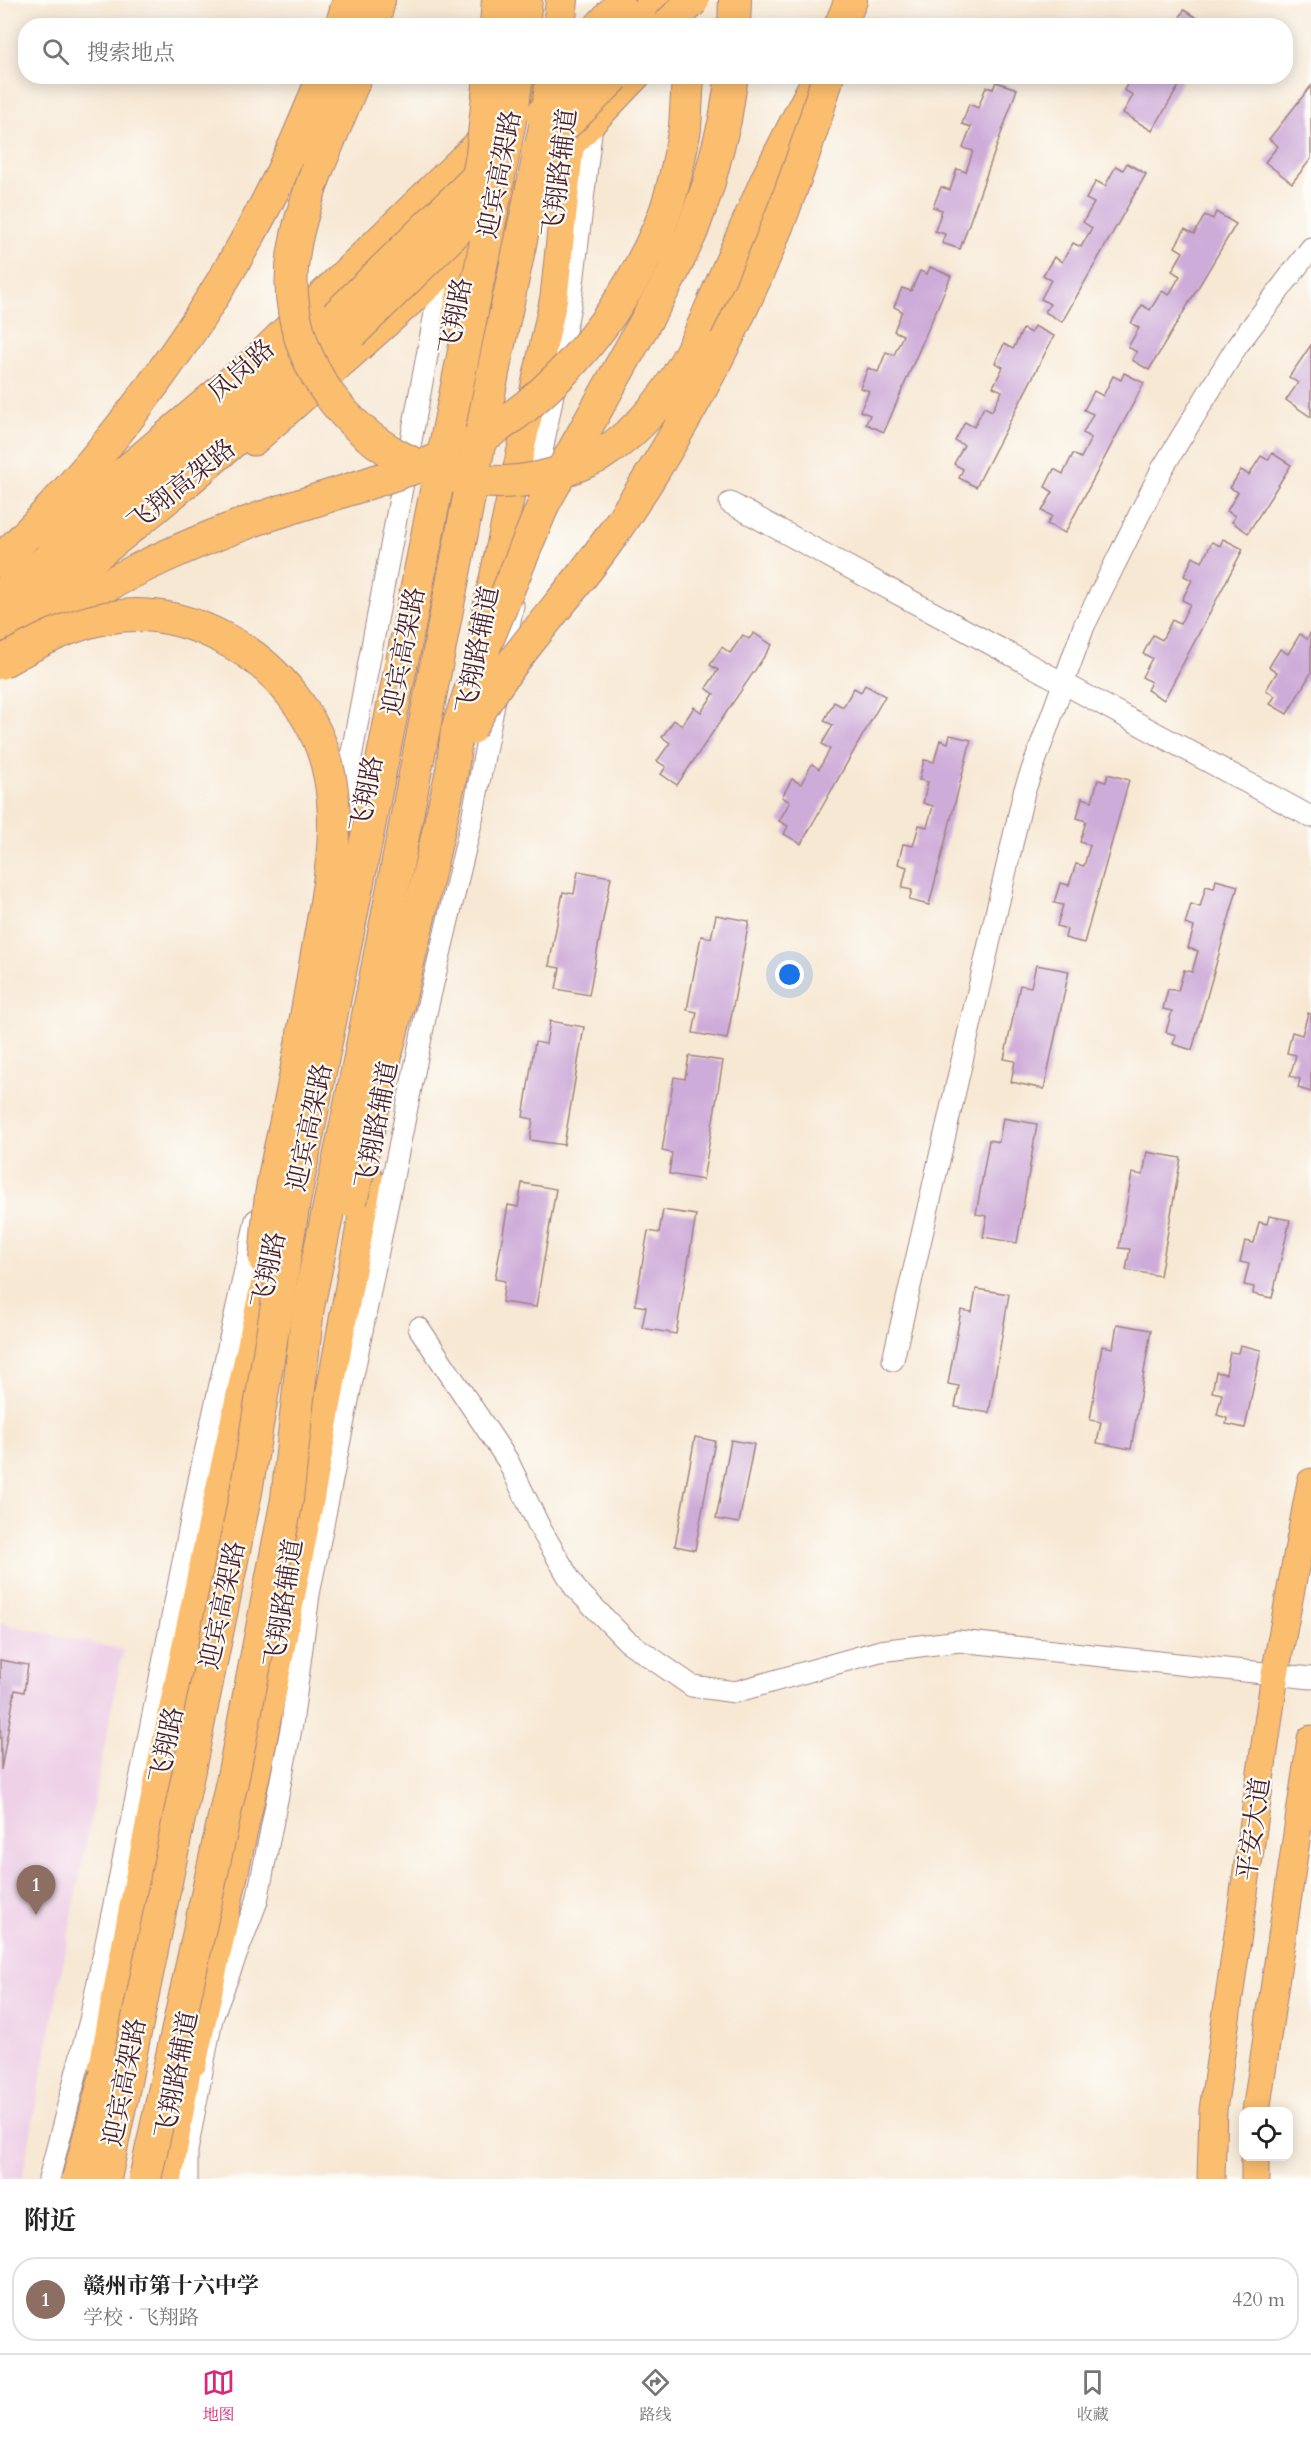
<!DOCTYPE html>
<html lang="zh">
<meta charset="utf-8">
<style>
:root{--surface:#fff;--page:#f6f6f6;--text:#222;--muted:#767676;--line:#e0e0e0;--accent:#db2777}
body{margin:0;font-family:Cardo,"Noto Serif SC",serif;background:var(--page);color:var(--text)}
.controls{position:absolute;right:18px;bottom:18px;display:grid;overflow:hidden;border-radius:12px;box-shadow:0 3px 15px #0003}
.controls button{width:54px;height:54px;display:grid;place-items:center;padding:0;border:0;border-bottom:2px solid var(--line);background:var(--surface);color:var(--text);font:30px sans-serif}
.you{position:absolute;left:790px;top:975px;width:21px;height:21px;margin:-15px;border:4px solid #fff;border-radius:50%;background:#1a73e8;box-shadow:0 0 0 9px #1a73e833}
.badge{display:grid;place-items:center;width:39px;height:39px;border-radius:50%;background:var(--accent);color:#fff;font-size:20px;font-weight:700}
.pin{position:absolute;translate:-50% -50px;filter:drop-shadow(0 2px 3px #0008)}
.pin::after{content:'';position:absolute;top:32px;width:21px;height:18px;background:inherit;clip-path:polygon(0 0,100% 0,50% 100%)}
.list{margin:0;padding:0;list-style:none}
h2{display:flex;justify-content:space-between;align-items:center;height:78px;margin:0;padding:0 24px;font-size:26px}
h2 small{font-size:20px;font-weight:400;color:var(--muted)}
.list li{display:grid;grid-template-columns:39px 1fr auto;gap:18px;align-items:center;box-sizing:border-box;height:84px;margin:0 12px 12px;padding:0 12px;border:2px solid var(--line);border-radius:24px}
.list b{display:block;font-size:22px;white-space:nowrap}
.list p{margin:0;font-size:20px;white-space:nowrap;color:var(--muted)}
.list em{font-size:20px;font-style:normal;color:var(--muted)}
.icon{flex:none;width:33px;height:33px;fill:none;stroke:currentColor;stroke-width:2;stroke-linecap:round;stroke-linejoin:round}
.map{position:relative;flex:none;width:1311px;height:2179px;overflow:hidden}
.search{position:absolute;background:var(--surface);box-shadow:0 3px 15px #0003;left:18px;right:18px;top:18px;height:66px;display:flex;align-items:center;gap:15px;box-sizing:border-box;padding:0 21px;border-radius:24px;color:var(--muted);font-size:22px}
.sheet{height:174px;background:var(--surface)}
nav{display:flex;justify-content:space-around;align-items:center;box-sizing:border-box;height:84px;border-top:2px solid var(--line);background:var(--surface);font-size:16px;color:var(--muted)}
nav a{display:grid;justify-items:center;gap:3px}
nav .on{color:var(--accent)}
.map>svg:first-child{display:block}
.built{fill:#eed0e7}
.building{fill:#ceacd9}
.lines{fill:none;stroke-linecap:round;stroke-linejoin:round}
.minor-casing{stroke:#a08480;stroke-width:23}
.major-casing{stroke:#a08480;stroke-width:29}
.highway-casing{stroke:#a08480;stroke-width:34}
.minor{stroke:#fff;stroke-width:21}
.major{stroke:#fbbd6e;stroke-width:27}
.highway{stroke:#fbbd6e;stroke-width:32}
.highway-bridge-casing{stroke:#a08480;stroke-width:34;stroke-linecap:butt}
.highway-bridge{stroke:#fbbd6e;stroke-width:32}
.labels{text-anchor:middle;stroke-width:4.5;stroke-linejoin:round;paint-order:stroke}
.street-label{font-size:26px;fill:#4a1f2b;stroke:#fdfcf7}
</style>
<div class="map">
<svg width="1311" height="2179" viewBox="0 0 1311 2179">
<rect width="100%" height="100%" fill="#fdfcf7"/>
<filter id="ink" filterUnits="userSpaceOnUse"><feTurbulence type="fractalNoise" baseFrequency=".0167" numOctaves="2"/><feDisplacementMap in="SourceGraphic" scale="12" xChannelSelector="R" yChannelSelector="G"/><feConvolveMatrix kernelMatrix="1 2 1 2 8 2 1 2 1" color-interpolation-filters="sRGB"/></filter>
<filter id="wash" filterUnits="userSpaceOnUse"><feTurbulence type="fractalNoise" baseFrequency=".008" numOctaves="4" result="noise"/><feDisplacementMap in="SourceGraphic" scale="24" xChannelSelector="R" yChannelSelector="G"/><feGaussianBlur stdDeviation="1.35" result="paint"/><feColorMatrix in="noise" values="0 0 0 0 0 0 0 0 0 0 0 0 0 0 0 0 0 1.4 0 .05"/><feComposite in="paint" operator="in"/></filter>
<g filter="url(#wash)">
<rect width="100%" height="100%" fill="#f7e8d4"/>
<!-- built -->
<polygon class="built" points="0,1623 123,1650 22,2179 0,2179"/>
<g id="blocks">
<!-- building -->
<g class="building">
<polygon points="1184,10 1210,26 1175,26"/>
<polygon points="1132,76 1185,76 1152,131 1123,113 1133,95 1124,90"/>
<polygon points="996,82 1017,89 960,249 942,243 945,234 935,231 942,210 933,207 941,187 950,190 957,169 966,172 973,151 963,148 971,127 962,124 969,104 978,108 986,87 993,89"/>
<polygon points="1311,86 1311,159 1292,183 1265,162 1278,146 1269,139"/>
<polygon points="1127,163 1146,174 1062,322 1045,312 1050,304 1041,299 1051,280 1043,275 1054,257 1062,262 1073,243 1081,247 1092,228 1083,222 1094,203 1086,199 1096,181 1105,186 1116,166 1123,170"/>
<polygon points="1216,212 1236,224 1149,370 1132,360 1137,352 1128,347 1139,328 1131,323 1142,305 1150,310 1162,291 1169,295 1180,276 1172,271 1183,252 1175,247 1185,229 1194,234 1205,215 1213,219"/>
<polygon points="930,267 951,276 884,432 866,424 870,415 860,411 869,391 860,388 868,368 878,372 886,352 894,355 903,335 894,331 902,311 894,307 902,288 911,291 920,271 927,274"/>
<polygon points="1034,326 1054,336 976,487 959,478 963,469 954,464 964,445 955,441 965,422 974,427 984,407 992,411 1002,391 993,387 1003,367 995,363 1004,344 1013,349 1023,329 1031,333"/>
<polygon points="1311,345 1311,417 1286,400 1298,383 1289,377"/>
<polygon points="1124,373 1144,383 1065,533 1047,524 1052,516 1042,511 1053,492 1045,487 1054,469 1063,474 1073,454 1081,458 1091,438 1083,433 1093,414 1084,410 1094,391 1103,396 1113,376 1121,380"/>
<polygon points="1272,453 1291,465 1248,533 1232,522 1235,516 1227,511 1238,492 1230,488 1241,470 1249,475 1261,456 1268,460"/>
<polygon points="1223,539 1243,549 1164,700 1147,690 1151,682 1142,677 1152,658 1143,654 1153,635 1162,640 1172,620 1180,624 1190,604 1182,600 1192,580 1184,576 1193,557 1202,562 1212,542 1220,546"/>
<polygon points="1311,632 1311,673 1287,714 1270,704 1275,696 1266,690 1277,672 1269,667 1280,649 1288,654 1300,634 1307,639"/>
<polygon points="754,633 772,645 677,785 661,774 666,767 657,761 670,743 662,737 674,720 682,726 694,707 701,712 714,694 706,688 718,670 710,665 722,647 730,653 743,635 749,639"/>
<polygon points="865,685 885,696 801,844 784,834 788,826 779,821 790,802 782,797 792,779 801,784 812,764 819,769 830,749 822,744 833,725 824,721 834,702 843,707 854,688 861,692"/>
<polygon points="950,735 971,740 929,905 909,900 912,890 902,888 907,867 898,864 903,844 913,846 919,825 927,827 933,806 923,803 928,782 919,780 924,760 934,762 940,740 948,743"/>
<polygon points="1108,774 1129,780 1084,943 1065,938 1067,929 1057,926 1063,905 1054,903 1060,883 1069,885 1076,864 1084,866 1090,845 1080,842 1086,821 1077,818 1082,798 1092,801 1098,780 1106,782"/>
<polygon points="578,871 611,877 589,995 556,989 560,968 549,966 563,892 574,894"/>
<polygon points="1216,880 1238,886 1192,1050 1173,1044 1176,1035 1166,1032 1172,1011 1163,1009 1168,989 1178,991 1184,970 1192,972 1198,951 1188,948 1194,927 1185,924 1191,904 1200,907 1206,886 1214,888"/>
<polygon points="716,915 749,921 727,1039 693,1033 697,1012 687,1010 701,936 711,938"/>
<polygon points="1036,965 1069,971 1044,1089 1011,1082 1015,1061 1004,1059 1020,985 1031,987"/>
<polygon points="1308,1013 1311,1014 1311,1092 1298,1088 1300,1079 1290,1076 1296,1055 1287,1053 1292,1032 1302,1035"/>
<polygon points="550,1021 584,1027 564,1145 530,1140 533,1119 523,1117 535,1042 546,1044"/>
<polygon points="689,1056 723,1061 703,1180 669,1174 672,1153 662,1151 674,1077 685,1079"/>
<polygon points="1003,1118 1037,1124 1017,1243 983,1237 987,1216 976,1214 989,1140 999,1142"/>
<polygon points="1147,1152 1181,1158 1160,1276 1126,1270 1130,1249 1119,1248 1132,1173 1143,1175"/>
<polygon points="522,1183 556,1189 536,1307 502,1302 505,1281 495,1279 508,1205 518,1207"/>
<polygon points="663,1210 696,1215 676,1334 642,1328 646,1307 635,1305 648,1231 659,1233"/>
<polygon points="1269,1216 1290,1220 1272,1298 1253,1294 1254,1287 1244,1285 1249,1264 1240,1262 1245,1241 1254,1243 1259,1222 1267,1224"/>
<polygon points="976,1289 1009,1294 989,1413 955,1407 959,1386 948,1384 961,1310 972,1312"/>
<polygon points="1117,1324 1151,1330 1131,1449 1097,1443 1101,1422 1090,1420 1102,1346 1113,1348"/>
<polygon points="1240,1345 1261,1350 1245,1428 1226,1424 1227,1418 1217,1415 1222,1394 1212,1392 1216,1372 1226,1374 1230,1352 1238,1353"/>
<polygon points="695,1437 715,1441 695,1550 675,1546"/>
<polygon points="731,1440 754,1444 739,1523 716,1519"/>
<polygon points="0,1660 28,1665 24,1692 15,1690 1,1770"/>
</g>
</g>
</g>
<g filter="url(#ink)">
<use href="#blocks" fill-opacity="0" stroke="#a08480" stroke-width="1.5"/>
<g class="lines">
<defs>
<g id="minor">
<polyline points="535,488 571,300 593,116"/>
<polyline points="730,503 1311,817"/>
<polyline points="341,810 444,266"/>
<polyline points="419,1328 508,1461 540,1528 575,1588 627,1641 692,1686 735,1692 880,1651 959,1641 1311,1678"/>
<polyline points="893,1360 1024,792 1084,626 1162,469 1237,346 1311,248"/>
<polyline points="49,2179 90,2020 144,1760 199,1480 256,1220"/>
<polyline points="187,2179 187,2151 212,2018 257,1901 292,1724 309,1594 426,1013 472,819 513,605"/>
</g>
<g id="major">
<polyline points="597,26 621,0"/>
<polyline points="569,147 637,76"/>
<polyline points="455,320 478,204"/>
<polyline points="254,442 467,252 538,179"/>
<polyline points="40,533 110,482 257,357 547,76"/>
<polyline points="482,629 554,297 570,146 576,106"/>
<polyline points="193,2063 257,1771 309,1506 369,1177"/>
<path d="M98 2093C149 1810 210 1528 273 1246"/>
<polyline points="1256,2112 1311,1739"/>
<polyline points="1211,2179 1213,2110 1275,1674 1311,1482"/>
<polyline points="1255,2179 1255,2156"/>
</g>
<g id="highway">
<polyline points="341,26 349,0"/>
<polyline points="373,26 379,0"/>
<polyline points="496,26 498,0"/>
<polyline points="523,26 526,0"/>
<polyline points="559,26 562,0"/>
<polyline points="633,26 659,0"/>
<polyline points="734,26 735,0"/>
<polyline points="840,26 851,0"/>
<polyline points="685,128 688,76"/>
<polyline points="317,170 356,76"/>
<polyline points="697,340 767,179 818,79"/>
<path d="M0 561C134 431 258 252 323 76"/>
<polyline points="0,596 134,494 202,438 336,316"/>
<path d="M0 626C126 538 241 438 352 333"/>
<path d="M20 642C93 586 176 548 263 517"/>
<polyline points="166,2179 190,2038"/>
</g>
</defs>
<!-- minor casing -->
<use href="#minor" class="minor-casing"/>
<!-- major casing -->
<use href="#major" class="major-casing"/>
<!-- highway casing -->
<use href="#highway" class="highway-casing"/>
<!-- minor -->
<use href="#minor" class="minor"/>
<!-- major -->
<use href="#major" class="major"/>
<!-- highway -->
<use href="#highway" class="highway"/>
<defs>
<g id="highway-bridge">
<polyline points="667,26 693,0"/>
<polyline points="542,114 580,76"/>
<polyline points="537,152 615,76"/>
<path d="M317 170C301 215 285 263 294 311 316 439 455 516 574 467 583 463 592 460 599 456 646 427 673 388 697 340"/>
<polyline points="477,183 482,154 490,76"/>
<polyline points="336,316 490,165"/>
<polyline points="352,333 497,191"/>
<path d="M263 517C309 502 356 488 402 472 416 467 431 463 445 457 544 411 617 324 660 225 673 194 679 160 685 128"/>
<path d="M0 663C76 619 139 594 223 638 277 665 319 718 330 778 341 836 327 896 317 954 309 1000 301 1047 292 1093 285 1127 276 1162 271 1196 268 1217 267 1239 265 1260"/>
<path d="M470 729C505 661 566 602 610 538 708 395 781 244 828 76"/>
<polyline points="351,1201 415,934 452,771 457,730 485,646 544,503 671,276 692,231 708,186 725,120 732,76"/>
<polyline points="78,2179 106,2074"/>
<polyline points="105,2179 246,1492 294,1202 513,106 517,76"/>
<polyline points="145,2179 234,1772 287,1499 308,1307 358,1067 495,363 547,117 552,76"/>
</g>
</defs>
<!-- highway-bridge casing -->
<use href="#highway-bridge" class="highway-bridge-casing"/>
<!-- highway-bridge -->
<use href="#highway-bridge" class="highway-bridge"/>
</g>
</g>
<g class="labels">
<!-- street labels -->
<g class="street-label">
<text transform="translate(559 173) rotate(-83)" y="9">飞翔路辅道</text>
<text transform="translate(499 174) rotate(-79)" y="9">迎宾高架路</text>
<text transform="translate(455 316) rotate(-79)" y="9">飞翔路</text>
<text transform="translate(241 370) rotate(-42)" y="9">凤岗路</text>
<text transform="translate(181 485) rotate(-39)" y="9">飞翔高架路</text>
<text transform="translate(477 650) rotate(-79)" y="9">飞翔路辅道</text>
<text transform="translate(403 651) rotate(-79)" y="9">迎宾高架路</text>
<text transform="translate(366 794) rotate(-79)" y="9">飞翔路</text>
<text transform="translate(376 1125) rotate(-79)" y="9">飞翔路辅道</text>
<text transform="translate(309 1127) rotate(-78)" y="9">迎宾高架路</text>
<text transform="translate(268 1270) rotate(-78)" y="9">飞翔路</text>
<text transform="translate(283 1603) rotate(-81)" y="9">飞翔路辅道</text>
<text transform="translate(222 1605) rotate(-78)" y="9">迎宾高架路</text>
<text transform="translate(166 1745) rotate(-78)" y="9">飞翔路</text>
<text transform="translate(1253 1829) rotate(-82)" y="9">平安大道</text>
<text transform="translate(176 2075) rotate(-79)" y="9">飞翔路辅道</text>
<text transform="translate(124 2082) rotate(-79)" y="9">迎宾高架路</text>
</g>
</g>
</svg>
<div class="controls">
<button><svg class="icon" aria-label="locate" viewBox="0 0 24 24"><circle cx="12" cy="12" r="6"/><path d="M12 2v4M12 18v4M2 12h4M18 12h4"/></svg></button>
</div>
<div class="you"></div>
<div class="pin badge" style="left:36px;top:1915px;background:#8d6e63">1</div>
<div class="search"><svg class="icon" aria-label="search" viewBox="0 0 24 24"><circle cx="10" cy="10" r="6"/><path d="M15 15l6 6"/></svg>搜索地点</div>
</div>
<section class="sheet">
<h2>附近<small></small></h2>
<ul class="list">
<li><span class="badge" style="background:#8d6e63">1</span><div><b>赣州市第十六中学</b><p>学校 · 飞翔路</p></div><em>420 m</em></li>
</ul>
</section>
<nav>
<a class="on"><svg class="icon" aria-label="map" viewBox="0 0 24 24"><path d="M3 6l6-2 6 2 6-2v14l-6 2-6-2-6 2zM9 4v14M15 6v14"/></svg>地图</a>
<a><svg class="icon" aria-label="directions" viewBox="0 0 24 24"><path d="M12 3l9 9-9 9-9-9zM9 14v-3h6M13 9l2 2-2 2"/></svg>路线</a>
<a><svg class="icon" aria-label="saved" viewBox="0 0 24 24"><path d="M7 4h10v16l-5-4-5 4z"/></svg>收藏</a>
</nav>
